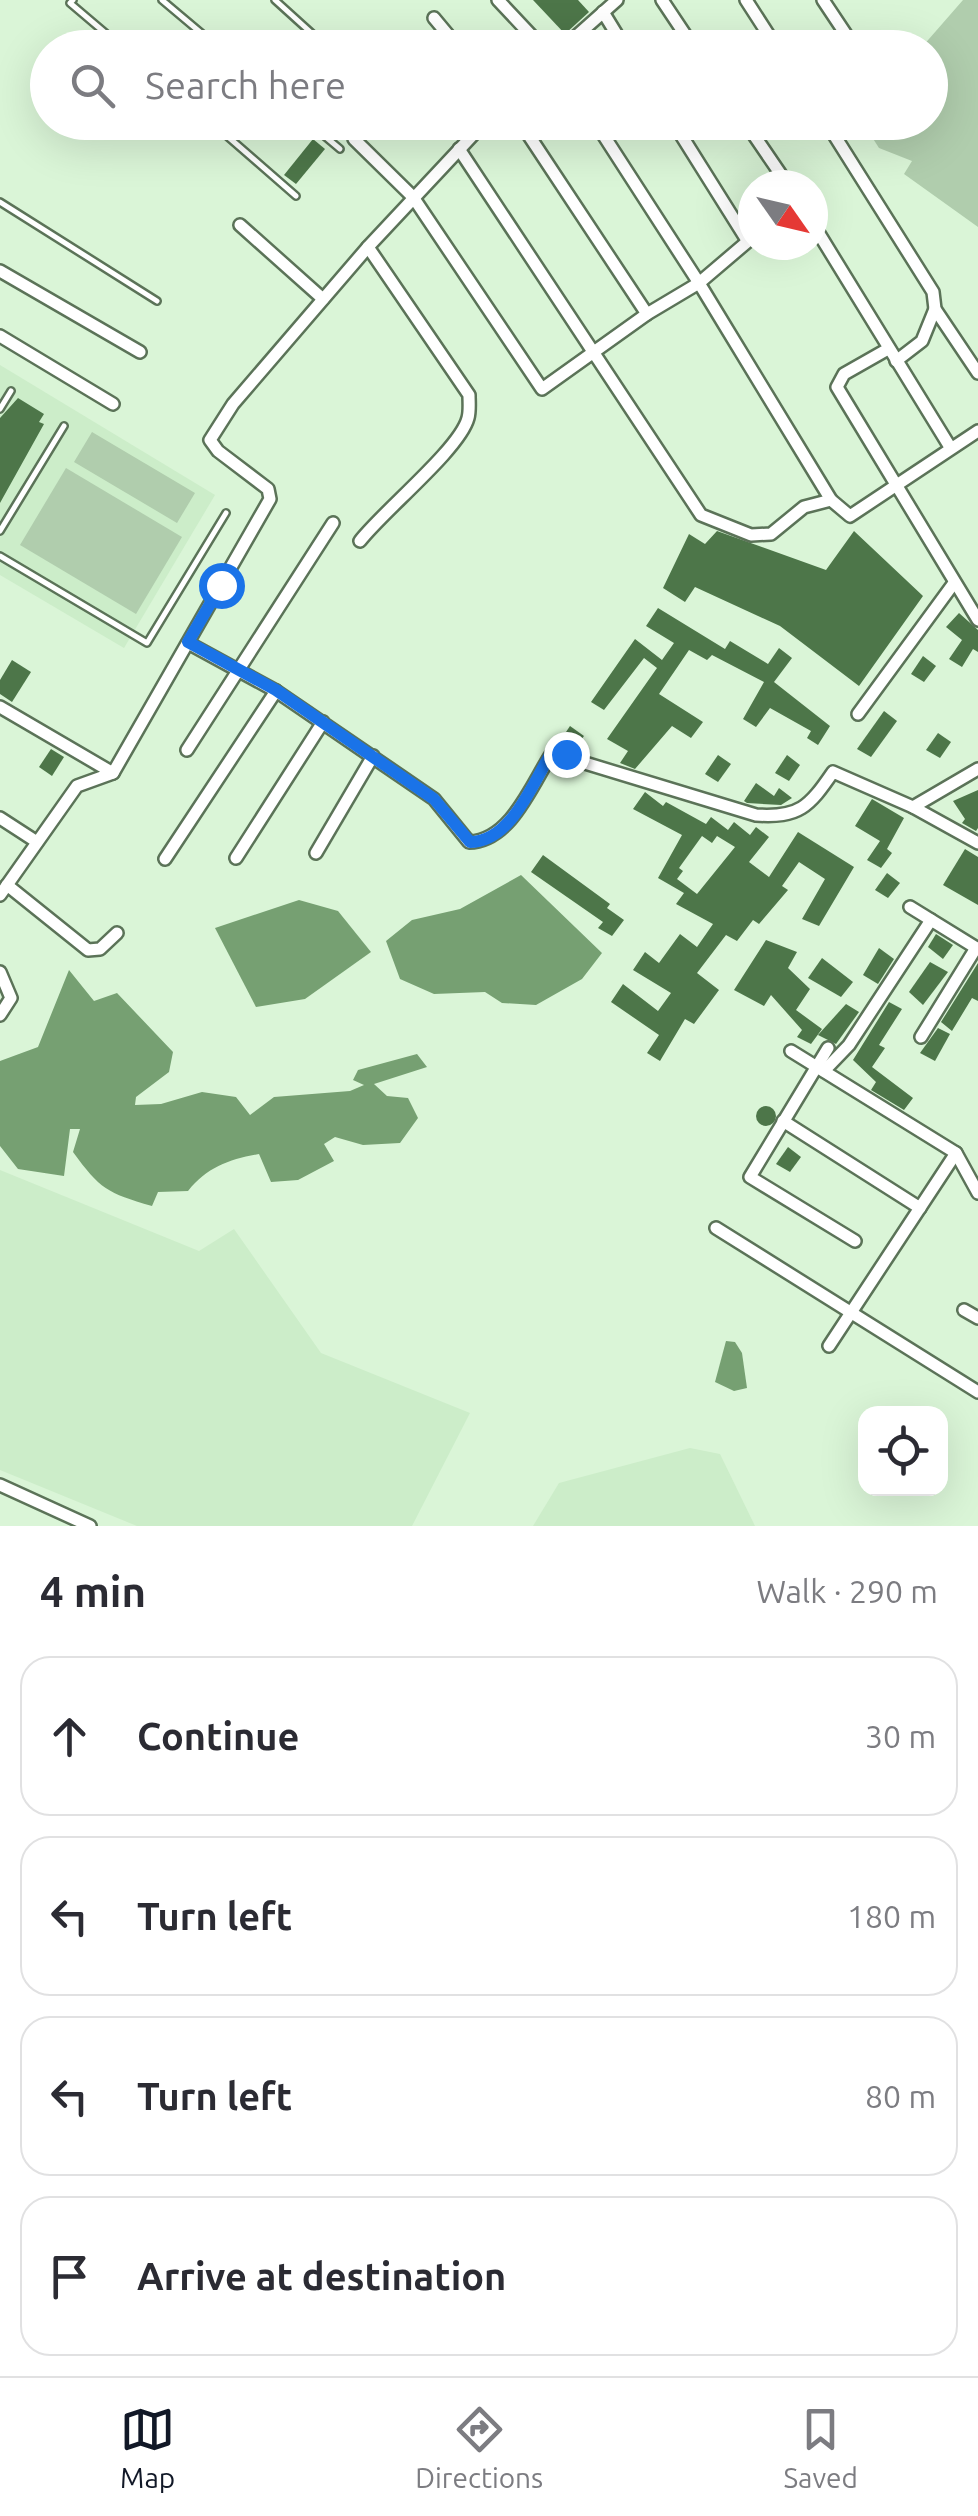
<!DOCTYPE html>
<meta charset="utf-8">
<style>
:root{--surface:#fff;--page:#f2f2f3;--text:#2b2b33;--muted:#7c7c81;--line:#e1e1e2;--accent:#111827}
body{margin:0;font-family:Ubuntu,sans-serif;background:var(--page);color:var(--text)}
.controls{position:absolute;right:30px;bottom:30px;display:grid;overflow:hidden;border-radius:20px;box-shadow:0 10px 40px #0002}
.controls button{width:90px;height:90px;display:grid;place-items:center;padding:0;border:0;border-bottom:2px solid var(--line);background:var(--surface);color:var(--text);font:50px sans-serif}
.compass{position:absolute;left:738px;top:170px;width:90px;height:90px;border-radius:50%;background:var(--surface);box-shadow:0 10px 40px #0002;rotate:124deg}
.stop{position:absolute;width:30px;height:30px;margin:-22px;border:8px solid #1a73e8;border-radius:50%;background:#fff}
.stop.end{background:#1a73e8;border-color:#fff;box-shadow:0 2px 10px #0008}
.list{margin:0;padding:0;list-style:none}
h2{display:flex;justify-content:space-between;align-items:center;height:130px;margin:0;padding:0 40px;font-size:42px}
h2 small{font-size:32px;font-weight:400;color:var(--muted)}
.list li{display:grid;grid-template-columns:65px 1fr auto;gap:30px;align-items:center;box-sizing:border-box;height:160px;margin:0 20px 20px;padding:0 20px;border:2px solid var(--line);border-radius:30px}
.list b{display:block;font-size:38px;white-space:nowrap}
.list em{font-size:32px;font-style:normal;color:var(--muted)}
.icon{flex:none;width:55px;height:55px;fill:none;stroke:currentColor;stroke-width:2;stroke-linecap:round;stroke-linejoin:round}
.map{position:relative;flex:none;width:978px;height:1526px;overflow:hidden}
.search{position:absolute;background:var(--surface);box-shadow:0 10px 40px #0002;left:30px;right:30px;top:30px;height:110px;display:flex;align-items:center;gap:25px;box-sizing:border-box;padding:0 35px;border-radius:55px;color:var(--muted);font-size:38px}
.sheet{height:850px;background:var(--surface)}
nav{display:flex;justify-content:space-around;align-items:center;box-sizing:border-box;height:140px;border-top:2px solid var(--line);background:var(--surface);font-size:28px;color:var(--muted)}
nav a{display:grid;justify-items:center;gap:5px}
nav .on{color:var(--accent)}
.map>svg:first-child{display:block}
.built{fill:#ccedc9}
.green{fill:#b0cdad}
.water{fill:#76a072}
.building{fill:#4d7649;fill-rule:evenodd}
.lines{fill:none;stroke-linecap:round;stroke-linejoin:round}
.service-casing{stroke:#5b7358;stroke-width:10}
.minor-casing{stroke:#5b7358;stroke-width:16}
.service{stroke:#fff;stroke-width:5}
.minor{stroke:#fff;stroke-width:11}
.route{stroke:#1a73e8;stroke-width:12}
</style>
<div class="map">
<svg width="978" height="1526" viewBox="0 0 978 1526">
<rect width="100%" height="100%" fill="#daf5d7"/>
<!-- built -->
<g class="built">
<polygon points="0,365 215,495 124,648 0,575"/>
<polygon points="0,1170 199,1251 234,1229 321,1353 470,1413 412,1526 137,1526 0,1470"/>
<polygon points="690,1448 720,1454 755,1526 533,1526 559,1483"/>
</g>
<!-- green -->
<g class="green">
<polygon points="963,0 978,0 978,227 904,174 912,161 879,148 863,123 930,122 930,48 922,47"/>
<polygon points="92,432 195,493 177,523 74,462"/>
<polygon points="66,468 182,537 136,614 20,545"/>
</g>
<!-- water -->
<g class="water">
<polygon points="521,875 602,953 582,979 536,1005 502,1003 485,992 434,994 400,979 386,941 412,920 460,909"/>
<polygon points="299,900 338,911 371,952 305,999 256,1007 215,928"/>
<path d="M69 970 94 1001 117 993 173 1052 169 1072 136 1097 135 1105 161 1104 202 1092 236 1097 250 1115 274 1097 350 1091 364 1085 353 1080 358 1070 417 1054 427 1067 374 1084 387 1096 408 1098 418 1118 400 1143 363 1145 335 1137 324 1144 334 1161 298 1180 271 1182 259 1154C230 1159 207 1167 188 1191L158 1192 152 1206C107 1193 100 1189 73 1152L80 1129H70L64 1176 18 1169 0 1146V1061L38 1047Z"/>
<polygon points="726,1341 735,1342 742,1353 747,1388 734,1391 715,1382"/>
</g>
<!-- building -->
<g class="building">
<polygon points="533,0 578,0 589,12 565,34"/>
<polygon points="313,139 325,149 296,184 284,175"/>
<polygon points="18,398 44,414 39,422 44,424 0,503 0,418"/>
<polygon points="717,531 826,570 854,531 923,596 859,686 780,626 695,587 685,602 663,588 689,534 705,544"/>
<polygon points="658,608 725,649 730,641 768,664 779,648 792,658 774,682 830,726 818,745 807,738 811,731 770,708 756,727 743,719 764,682 712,655 707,660 689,650 659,694 703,722 691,738 672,726 635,769 620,763 628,751 607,739 657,668 644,658 604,710 591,702 635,639 662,660 674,643 646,626"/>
<polygon points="959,613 978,630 978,652 973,649 962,667 949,659 962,640 946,627"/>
<polygon points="923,656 936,666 924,682 911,674"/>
<polygon points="12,660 31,672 12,702 0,694 0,680"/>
<polygon points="884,711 897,721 871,757 857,749"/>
<polygon points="570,726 584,736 573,750 558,744"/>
<polygon points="938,733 951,742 940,758 926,750"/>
<polygon points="51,749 64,757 52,776 39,767"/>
<polygon points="718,755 731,764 718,782 705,774"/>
<polygon points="787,755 800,765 789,781 775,773"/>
<polygon points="756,783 774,796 779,788 792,798 781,805 747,803 744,801"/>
<polygon points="978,790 978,828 976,831 962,823 965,819 953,801"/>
<path d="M645 792 663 806 666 802 706 824 711 817 728 830 734 822 750 835 756 827 769 837 749 862 769 877 798 832 854 867 819 926 802 919 825 879 799 862 782 886 788 890 759 924 753 920 737 941 726 935 697 973 719 990 694 1024 685 1019 660 1061 647 1053 659 1035 611 1002 623 984 658 1011 671 993 633 970 645 952 659 963 680 934 697 947 713 924 676 904 684 893 658 878 682 835 633 809ZM702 836 712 843 717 836 735 847 697 894 677 879 683 871 679 868Z"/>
<polygon points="872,799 904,818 887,849 892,853 881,868 867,860 880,841 855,826"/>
<polygon points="965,849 978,857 978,905 943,885"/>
<polygon points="543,855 610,904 607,908 624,920 612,936 598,928 603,922 531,872"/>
<polygon points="887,873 900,883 888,898 875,890"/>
<polygon points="936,934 953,945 943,959 928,947"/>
<polygon points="766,940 797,952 788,968 810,989 796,1010 822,1029 811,1044 797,1037 802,1030 771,995 764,1006 734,990"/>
<polygon points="879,948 894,959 878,984 863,975"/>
<polygon points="822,958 853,982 841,997 808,978"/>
<polygon points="930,962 948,972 923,1005 909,992"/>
<polygon points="978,963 978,1001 972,998 952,1031 941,1022"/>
<polygon points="889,1002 902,1009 879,1045 885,1048 872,1067 913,1098 904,1110 871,1090 876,1082 853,1060"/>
<polygon points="846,1004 859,1012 836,1044 818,1035"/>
<polygon points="938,1028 950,1034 935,1061 920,1053"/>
<circle cx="766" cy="1116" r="10"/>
<polygon points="788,1147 801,1157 790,1172 776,1164"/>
</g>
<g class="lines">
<defs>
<g id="service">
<polyline points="73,0 70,3 123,48"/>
<polyline points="162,0 219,48"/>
<polyline points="275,0 328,48"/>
<polyline points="211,122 296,196"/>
<polyline points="308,122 340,149"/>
<polyline points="0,202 157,301"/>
<polyline points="0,409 11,391"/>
<polyline points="0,531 64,426"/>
<polyline points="0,556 147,643 226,513"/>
</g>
<g id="minor">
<polyline points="498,0 543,48"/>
<polyline points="662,0 694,48"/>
<polyline points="746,0 777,48"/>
<polyline points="823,0 855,48"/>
<polyline points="603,12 625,48"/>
<polyline points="434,18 459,48"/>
<polyline points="563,48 617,0"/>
<polyline points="520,122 647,314"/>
<polyline points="595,122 699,283 831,500 850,516 978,431"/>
<polyline points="673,122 747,240"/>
<polyline points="745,122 788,185"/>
<polyline points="826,122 933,292 935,309 978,373"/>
<polyline points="354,139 413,197 542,389 647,314 699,283 753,237"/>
<polyline points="459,149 701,515 751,535 771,534 804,507 831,500"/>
<polyline points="813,224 950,447"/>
<polyline points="240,225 323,299"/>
<polyline points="0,271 140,352"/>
<polyline points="0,336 113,404"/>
<polyline points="888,349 844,374 837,387 978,620"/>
<polyline points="896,361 922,341 935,309"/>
<path d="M360 541C383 511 460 449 468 418 470 411 469 402 469 395L368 247"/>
<path d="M188 643 276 691 434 799 469 842C511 841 532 784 552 753L756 815C799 818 809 807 833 772L913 807 978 769"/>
<polyline points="0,707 113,773"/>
<polyline points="858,714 954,583"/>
<polyline points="187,750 333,523"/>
<polyline points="913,807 978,843"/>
<polyline points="0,818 37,842"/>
<polyline points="316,853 373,756"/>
<polyline points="236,858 323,722"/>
<polyline points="165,859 276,691"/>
<polyline points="7,885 88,950 100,949 117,933"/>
<polyline points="0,895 77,786 113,773 270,499 268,489 218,451 210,440 233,404 368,247 485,122"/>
<polyline points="910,907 978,949"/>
<polyline points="0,972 11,998 0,1015"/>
<polyline points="921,1037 976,948"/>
<polyline points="828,1048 750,1177 855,1241"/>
<polyline points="791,1051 956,1153 978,1193"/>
<polyline points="824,1071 849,1045 931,920"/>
<polyline points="783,1121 920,1208"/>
<polyline points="716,1228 978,1392"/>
<polyline points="964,1310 978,1318"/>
<polyline points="829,1346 956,1153"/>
<polyline points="0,1485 90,1526"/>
</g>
</defs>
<!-- service casing -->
<use href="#service" class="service-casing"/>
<!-- minor casing -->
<use href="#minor" class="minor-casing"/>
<!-- service -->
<use href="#service" class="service"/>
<!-- minor -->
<use href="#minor" class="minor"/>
</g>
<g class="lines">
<!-- route -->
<path class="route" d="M221 585 188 642 276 690 434 799 470 842C511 842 532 784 552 752L566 754"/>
</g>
</svg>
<div class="controls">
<button><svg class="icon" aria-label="locate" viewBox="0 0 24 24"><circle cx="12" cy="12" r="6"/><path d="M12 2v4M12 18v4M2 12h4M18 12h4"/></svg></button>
</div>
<svg class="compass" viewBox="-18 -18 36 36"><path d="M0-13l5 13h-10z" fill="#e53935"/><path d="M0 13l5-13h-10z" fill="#7c7c81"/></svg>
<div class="stop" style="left:221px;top:585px"></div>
<div class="stop end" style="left:566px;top:754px"></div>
<div class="search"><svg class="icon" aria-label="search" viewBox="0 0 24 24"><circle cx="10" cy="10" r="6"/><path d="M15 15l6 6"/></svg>Search here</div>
</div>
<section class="sheet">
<h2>4 min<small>Walk · 290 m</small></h2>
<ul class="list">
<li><svg class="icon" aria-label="ahead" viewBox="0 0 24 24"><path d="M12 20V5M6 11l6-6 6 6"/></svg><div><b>Continue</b></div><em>30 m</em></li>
<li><svg class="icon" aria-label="left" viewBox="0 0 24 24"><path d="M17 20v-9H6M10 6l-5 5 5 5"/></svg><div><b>Turn left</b></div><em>180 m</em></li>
<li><svg class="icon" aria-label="left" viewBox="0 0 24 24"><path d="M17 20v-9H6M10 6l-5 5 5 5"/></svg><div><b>Turn left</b></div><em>80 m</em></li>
<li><svg class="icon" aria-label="arrive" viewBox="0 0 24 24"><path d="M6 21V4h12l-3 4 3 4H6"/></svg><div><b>Arrive at destination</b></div></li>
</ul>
</section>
<nav>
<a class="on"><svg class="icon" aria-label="map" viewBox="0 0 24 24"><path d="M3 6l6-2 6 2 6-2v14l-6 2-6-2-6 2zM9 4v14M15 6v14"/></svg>Map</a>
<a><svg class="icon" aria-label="directions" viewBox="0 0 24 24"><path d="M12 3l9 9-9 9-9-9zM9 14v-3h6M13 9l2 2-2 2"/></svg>Directions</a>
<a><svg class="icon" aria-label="saved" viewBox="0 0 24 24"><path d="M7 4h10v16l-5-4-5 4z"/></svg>Saved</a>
</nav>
